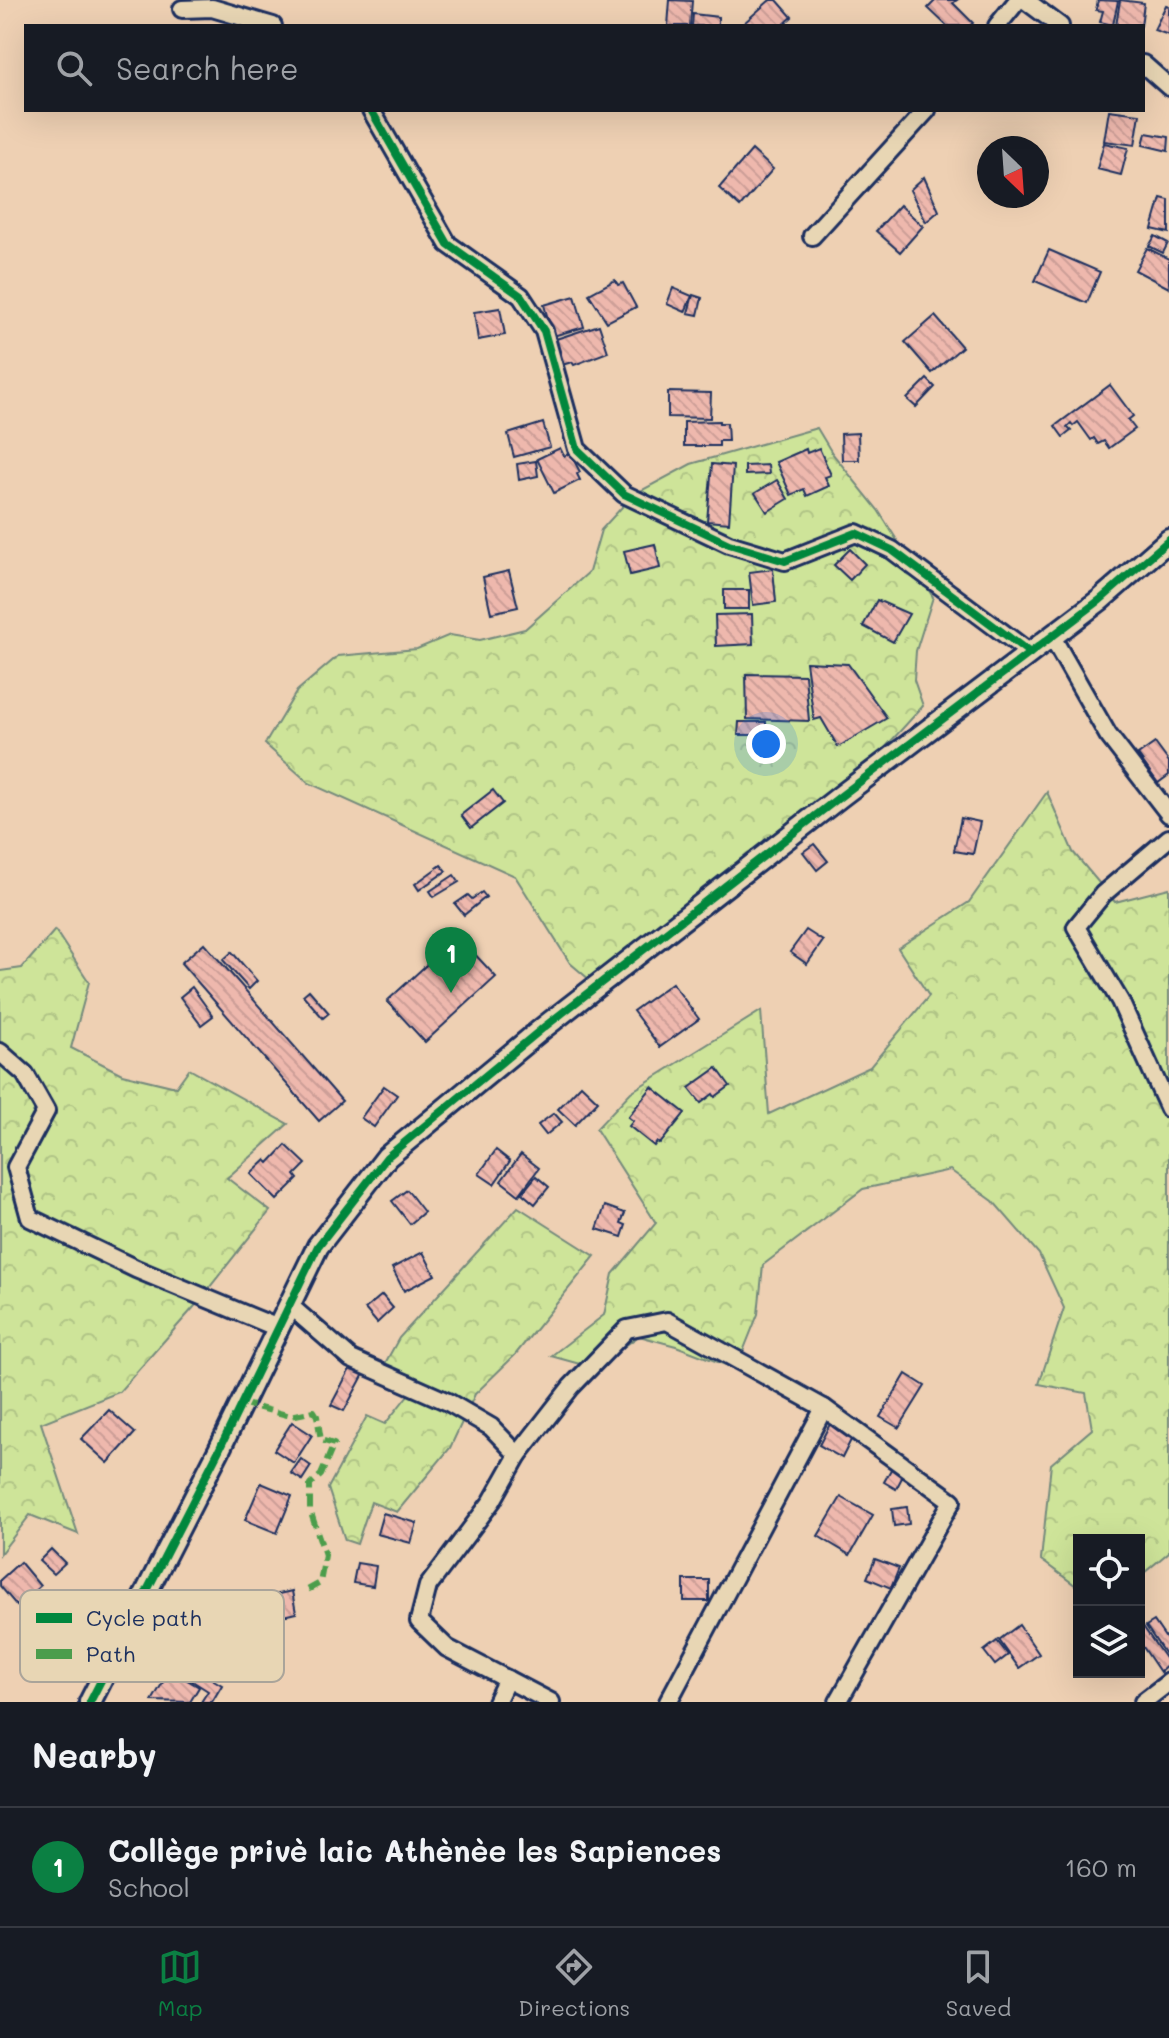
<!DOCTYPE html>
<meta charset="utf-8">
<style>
:root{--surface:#171b24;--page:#242831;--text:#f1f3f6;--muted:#9ea1a6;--line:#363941;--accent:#0b8043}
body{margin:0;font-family:Mali,sans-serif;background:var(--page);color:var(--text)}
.controls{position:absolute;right:24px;bottom:24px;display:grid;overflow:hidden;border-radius:0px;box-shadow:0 8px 32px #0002}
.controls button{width:72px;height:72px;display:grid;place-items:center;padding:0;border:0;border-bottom:2px solid var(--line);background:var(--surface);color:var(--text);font:40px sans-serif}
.compass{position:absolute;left:977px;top:136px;width:72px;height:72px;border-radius:50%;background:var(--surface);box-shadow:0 8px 32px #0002;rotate:155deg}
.you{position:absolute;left:766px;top:744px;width:28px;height:28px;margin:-20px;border:6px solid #fff;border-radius:50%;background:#1a73e8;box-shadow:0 0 0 12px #1a73e833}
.badge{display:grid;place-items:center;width:52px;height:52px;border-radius:50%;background:var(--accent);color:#fff;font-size:26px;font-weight:700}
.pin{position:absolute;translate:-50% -66px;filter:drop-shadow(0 2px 4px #0008)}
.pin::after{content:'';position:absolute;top:42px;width:28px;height:24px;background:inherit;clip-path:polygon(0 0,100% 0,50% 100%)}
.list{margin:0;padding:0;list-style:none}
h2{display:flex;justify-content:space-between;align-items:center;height:104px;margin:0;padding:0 32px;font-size:34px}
h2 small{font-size:26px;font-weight:400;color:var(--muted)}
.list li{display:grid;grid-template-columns:52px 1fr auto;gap:24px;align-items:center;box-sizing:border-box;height:120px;padding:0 32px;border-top:2px solid var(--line)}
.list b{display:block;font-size:30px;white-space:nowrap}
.list p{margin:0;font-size:26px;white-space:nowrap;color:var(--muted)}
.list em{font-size:26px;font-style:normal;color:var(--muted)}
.icon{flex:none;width:44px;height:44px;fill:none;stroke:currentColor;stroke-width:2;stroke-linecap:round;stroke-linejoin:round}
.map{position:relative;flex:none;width:1169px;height:1702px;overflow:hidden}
.search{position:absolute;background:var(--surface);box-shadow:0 8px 32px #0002;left:24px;right:24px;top:24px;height:88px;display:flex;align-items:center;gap:20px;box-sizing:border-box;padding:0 28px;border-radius:0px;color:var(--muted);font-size:30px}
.sheet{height:224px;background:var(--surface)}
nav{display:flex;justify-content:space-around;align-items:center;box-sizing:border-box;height:112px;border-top:2px solid var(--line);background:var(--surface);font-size:22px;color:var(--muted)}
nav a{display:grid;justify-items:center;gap:4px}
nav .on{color:var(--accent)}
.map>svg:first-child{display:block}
.forest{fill:url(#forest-crowns);stroke:#748a7c;stroke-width:2}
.building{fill:url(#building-back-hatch);stroke:#1b2f5e;stroke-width:2}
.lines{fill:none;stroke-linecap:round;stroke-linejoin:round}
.minor-casing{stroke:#1b2f5e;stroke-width:22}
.tertiary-casing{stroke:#1b2f5e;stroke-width:26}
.minor{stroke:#e8d6b4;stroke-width:16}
.tertiary{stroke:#e8d6b4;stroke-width:20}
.quiet{stroke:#4c9d4c;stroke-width:6;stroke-dasharray:12 6;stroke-linecap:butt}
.cycleway-casing{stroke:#e8d6b4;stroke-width:13}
.cycleway{stroke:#00873e;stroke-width:8}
.key{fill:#e8d6b4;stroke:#aaa49a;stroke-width:2}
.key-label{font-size:22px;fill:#1b2f5e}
</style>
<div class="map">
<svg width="1169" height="1702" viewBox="0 0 1169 1702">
<defs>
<pattern id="forest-crowns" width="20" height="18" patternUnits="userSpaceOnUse" patternTransform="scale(2)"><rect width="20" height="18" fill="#cee499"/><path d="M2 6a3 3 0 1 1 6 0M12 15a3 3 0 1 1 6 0" fill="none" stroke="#b0c486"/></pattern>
<pattern id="building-back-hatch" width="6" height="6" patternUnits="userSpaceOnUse" patternTransform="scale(2)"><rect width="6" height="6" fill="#eeb8ad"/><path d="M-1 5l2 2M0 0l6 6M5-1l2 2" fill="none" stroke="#cc9e97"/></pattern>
</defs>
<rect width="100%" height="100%" fill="#eed0b3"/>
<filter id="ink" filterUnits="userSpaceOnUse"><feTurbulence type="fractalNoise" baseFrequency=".0125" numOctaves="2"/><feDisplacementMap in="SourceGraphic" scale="16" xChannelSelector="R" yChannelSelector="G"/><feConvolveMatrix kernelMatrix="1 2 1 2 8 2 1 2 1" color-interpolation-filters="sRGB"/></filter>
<g filter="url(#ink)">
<!-- forest -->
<g class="forest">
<polygon points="817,428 832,453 878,510 933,597 916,651 914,680 923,706 841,796 597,986 570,963 515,876 309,783 265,744 297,691 338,656 417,649 450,635 480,640 525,629 589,572 601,530 633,495 691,464"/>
<polygon points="1047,792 1073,852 1115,902 1169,888 1169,1552 1139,1577 1139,1540 1079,1540 1079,1588 1041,1560 1051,1464 1092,1429 1086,1393 1039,1384 1064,1308 1039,1254 993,1201 950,1170 863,1189 763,1265 758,1314 736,1369 676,1346 639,1336 594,1368 551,1356 604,1315 613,1274 656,1223 596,1129 631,1092 761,1011 769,1114 870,1067 929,996 898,948 969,902"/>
<polygon points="55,930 89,982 71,1048 122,1074 176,1087 189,1069 288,1124 227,1178 270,1211 194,1307 119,1392 41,1423 78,1534 30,1515 0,1554 0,971 22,968"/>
<polygon points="518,1207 595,1256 515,1355 475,1394 450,1448 397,1512 371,1502 357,1544 345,1540 328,1488 367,1416 385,1424 412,1390 383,1367 399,1338"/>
</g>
<!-- building -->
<g class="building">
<polygon points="670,0 692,1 690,26 668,26"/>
<polygon points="770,0 777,0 792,17 782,26 747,26 744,23"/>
<polygon points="936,0 957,0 953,3 973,23 970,26 947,26 928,8"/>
<polygon points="1098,0 1118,1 1113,25 1100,22 1103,11 1096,10"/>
<polygon points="1120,0 1144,3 1141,26 1116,26"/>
<polygon points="1166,5 1169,6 1169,35 1154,30"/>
<polygon points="693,14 718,17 718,26 692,26"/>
<polygon points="1109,110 1140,114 1135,145 1104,141"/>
<polygon points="1146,133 1169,137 1168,151 1143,145"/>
<polygon points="1104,143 1128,148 1121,175 1097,169"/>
<polygon points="752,150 773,169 740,207 719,188"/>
<polygon points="924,177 939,211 926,222 910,190"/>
<polygon points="1161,198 1169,200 1169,233 1152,229"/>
<polygon points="900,205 923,226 900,252 876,231"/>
<polygon points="1155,236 1168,243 1163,253 1149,246"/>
<polygon points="1147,248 1169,259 1169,288 1135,270"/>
<polygon points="1049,250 1100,272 1087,303 1035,281"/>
<polygon points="615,280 618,285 623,283 636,307 607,322 589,294"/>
<polygon points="673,288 692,296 685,312 667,304"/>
<polygon points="693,295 702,298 698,315 688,313"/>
<polygon points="575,296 584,327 553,336 544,305"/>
<polygon points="500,308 505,335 478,340 474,312"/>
<polygon points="935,316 962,347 932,373 905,342"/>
<polygon points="599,325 608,352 574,365 572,362 562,365 553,340"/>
<polygon points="927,379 935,387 916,407 907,399"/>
<polygon points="1110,385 1133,416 1128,420 1135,429 1109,448 1104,441 1098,444 1094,438 1091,440 1078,422 1073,426 1071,423 1067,427 1071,431 1063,437 1055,426"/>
<polygon points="668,392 711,393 710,418 668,417"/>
<polygon points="719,421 719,423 727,423 728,441 719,441 719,446 684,446 684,422"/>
<polygon points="543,423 550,447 514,457 508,434"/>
<polygon points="858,433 859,460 842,460 841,434"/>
<polygon points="560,448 564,456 570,453 580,472 577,474 580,480 554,493 537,459"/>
<polygon points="819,448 831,475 825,477 829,486 807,496 804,489 791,495 776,462 806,449 807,453"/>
<polygon points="536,461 538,476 519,480 517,464"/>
<polygon points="712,464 733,466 729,523 707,521"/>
<polygon points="768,465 769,474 745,475 745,466"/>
<polygon points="777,480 788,499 767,512 755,493"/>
<polygon points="655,544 660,568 630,575 624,551"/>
<polygon points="850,549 865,564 850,580 834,565"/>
<polygon points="773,569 776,602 753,605 749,572"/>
<polygon points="509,571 518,607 491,613 483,577"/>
<rect x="724" y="590" width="25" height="19"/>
<polygon points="877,600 909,614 893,642 863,626"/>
<polygon points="752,614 753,644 716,646 715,615"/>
<polygon points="806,662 848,664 887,718 838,747 821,718 814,720"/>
<polygon points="746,674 805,675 809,721 747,719"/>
<polygon points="739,722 766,722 766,735 738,735"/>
<polygon points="1155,743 1169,762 1169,775 1158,783 1138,755"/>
<polygon points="493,790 503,803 471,828 461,815"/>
<polygon points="961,818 980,822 973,854 954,851"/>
<polygon points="814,844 828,861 817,870 803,852"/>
<polygon points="441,865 446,871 419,890 415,884"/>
<polygon points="454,875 459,882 434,897 430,891"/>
<polygon points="482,892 486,897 464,915 455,904 468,895 472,899"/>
<polygon points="806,930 823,941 807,964 790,952"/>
<polygon points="458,936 496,977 425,1042 387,1001"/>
<polygon points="204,943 342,1101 319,1121 181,963"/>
<polygon points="232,952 257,981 249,989 223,960"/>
<polygon points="672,983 699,1019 660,1047 633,1011"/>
<polygon points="192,987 213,1016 201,1025 180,997"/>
<polygon points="309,990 329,1013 323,1018 303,995"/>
<polygon points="717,1068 730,1086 715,1097 713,1094 701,1103 689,1088"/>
<polygon points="581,1085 598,1101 575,1125 558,1109"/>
<polygon points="384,1086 397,1095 374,1127 361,1118"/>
<polygon points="652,1087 685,1113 660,1144 657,1142 654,1146 629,1126 633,1121 628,1117"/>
<polygon points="554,1113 562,1122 546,1135 538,1125"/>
<polygon points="286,1145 306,1164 295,1175 298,1179 277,1200 251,1174 266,1160 269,1163"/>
<polygon points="496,1150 510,1161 494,1184 479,1174"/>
<polygon points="521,1154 539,1168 519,1195 501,1181"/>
<polygon points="536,1176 549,1187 535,1204 522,1193"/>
<polygon points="407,1190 424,1212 410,1224 392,1201"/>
<polygon points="605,1206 625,1213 621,1223 626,1225 622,1237 597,1229"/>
<polygon points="423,1252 435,1275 404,1291 392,1268"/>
<polygon points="382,1295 393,1308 377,1323 365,1309"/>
<polygon points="351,1367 364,1374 344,1411 331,1405"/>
<polygon points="906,1374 925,1386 899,1428 880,1417"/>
<polygon points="109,1410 135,1433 108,1463 81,1439"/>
<polygon points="292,1422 312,1435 294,1463 274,1450"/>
<polygon points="830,1424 853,1436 842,1458 819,1445"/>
<polygon points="301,1459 311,1466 302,1480 291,1473"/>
<polygon points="894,1464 906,1470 896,1489 884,1482"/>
<polygon points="261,1483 292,1496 277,1533 245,1520"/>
<polygon points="841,1497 873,1515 850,1555 818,1536"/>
<polygon points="907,1507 909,1524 894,1526 892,1509"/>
<polygon points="383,1513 417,1523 411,1543 377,1534"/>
<polygon points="51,1549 65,1563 53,1574 39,1561"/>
<polygon points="875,1559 899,1568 891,1588 867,1578"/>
<polygon points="20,1562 40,1586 17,1606 0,1586 0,1580"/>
<polygon points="357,1563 376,1566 373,1586 353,1583"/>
<rect x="684" y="1580" width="25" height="21"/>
<polygon points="292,1591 296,1613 270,1619 265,1597"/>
<polygon points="1154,1621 1169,1643 1169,1660 1146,1626"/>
<polygon points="1019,1625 1039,1654 1019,1668 999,1640"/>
<polygon points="1142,1625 1169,1664 1160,1672 1139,1641 1139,1627"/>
<polygon points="997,1641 1008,1655 995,1665 984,1651"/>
<polygon points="192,1667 222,1685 212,1702 201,1702 208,1691 186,1677"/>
<polygon points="170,1670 199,1687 190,1702 152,1701"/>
</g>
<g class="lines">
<defs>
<g id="minor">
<polyline points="1025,0 1060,26"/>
<polyline points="182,9 212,8 273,26"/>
<polyline points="997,26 1018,0"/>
<polyline points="1143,64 1169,87"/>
<polyline points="371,110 448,244 521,296 544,331 577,449 624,494 729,544 785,561 856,533 892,550 1030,653"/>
<polyline points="812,236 927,110"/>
<polyline points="1052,637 1108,735 1169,814"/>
<polyline points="1169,838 1103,894 1076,927 1120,1001 1169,1109"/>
<polyline points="0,1052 25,1074 46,1111 16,1167 30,1218 136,1269 278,1328"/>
<polyline points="289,1305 351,1359 448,1402 491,1427 518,1455 492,1501 428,1586 419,1621 447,1648 551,1702"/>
<polyline points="518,1455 571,1387 627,1329 667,1321 824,1408 952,1501 838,1702"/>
<polyline points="496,1702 507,1679"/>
<polyline points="668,1702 824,1408"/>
<polyline points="1143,1702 1169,1682"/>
</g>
<polyline id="tertiary" points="90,1702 219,1450 318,1246 387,1157 543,1028 841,796 1100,600 1169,540"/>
</defs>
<!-- minor casing -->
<use href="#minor" class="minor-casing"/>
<!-- tertiary casing -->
<use href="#tertiary" class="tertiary-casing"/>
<!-- minor -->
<use href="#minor" class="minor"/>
<!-- tertiary -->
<use href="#tertiary" class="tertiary"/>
<!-- quiet -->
<polyline class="quiet" points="241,1403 291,1416 314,1411 317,1416 321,1440 334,1444 321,1475 310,1485 310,1510 325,1555 320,1583 304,1592"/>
<defs>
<g id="cycleway">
<polyline points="371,110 448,244 521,296 544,331 577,449 624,494 729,544 785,561 856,533 892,550 1030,653"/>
<polyline points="90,1702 219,1450 318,1246 387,1157 543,1028 841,796 1100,600 1169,540"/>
</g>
</defs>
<!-- cycleway casing -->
<use href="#cycleway" class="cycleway-casing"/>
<!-- cycleway -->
<use href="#cycleway" class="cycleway"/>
</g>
</g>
<!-- legend -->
<rect x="20" y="1590" width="264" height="92" rx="12" class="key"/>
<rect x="36" y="1613" width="36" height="10" fill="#00873e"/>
<rect x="36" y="1649" width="36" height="10" fill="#4c9d4c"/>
<g class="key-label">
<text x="86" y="1626">Cycle path</text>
<text x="86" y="1662">Path</text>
</g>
</svg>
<div class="controls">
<button><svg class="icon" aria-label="locate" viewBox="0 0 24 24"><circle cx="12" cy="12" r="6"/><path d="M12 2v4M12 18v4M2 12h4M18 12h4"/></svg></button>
<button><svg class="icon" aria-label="layers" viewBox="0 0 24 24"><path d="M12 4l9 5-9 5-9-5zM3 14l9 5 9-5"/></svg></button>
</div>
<svg class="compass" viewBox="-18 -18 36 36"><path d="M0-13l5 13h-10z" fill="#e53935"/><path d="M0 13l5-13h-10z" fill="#9ea1a6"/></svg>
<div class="you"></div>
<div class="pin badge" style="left:451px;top:993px">1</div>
<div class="search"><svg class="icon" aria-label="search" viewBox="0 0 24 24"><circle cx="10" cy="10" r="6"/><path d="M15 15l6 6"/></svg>Search here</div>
</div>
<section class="sheet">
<h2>Nearby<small></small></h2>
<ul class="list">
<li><span class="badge">1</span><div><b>Collège privè laic Athènèe les Sapiences</b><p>School</p></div><em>160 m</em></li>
</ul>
</section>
<nav>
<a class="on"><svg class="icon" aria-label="map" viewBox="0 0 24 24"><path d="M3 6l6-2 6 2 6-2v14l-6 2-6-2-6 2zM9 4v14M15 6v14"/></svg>Map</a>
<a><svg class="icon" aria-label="directions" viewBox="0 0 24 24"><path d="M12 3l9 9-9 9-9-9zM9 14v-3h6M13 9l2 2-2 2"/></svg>Directions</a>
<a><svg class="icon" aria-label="saved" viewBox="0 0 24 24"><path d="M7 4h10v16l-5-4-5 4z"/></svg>Saved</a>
</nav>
